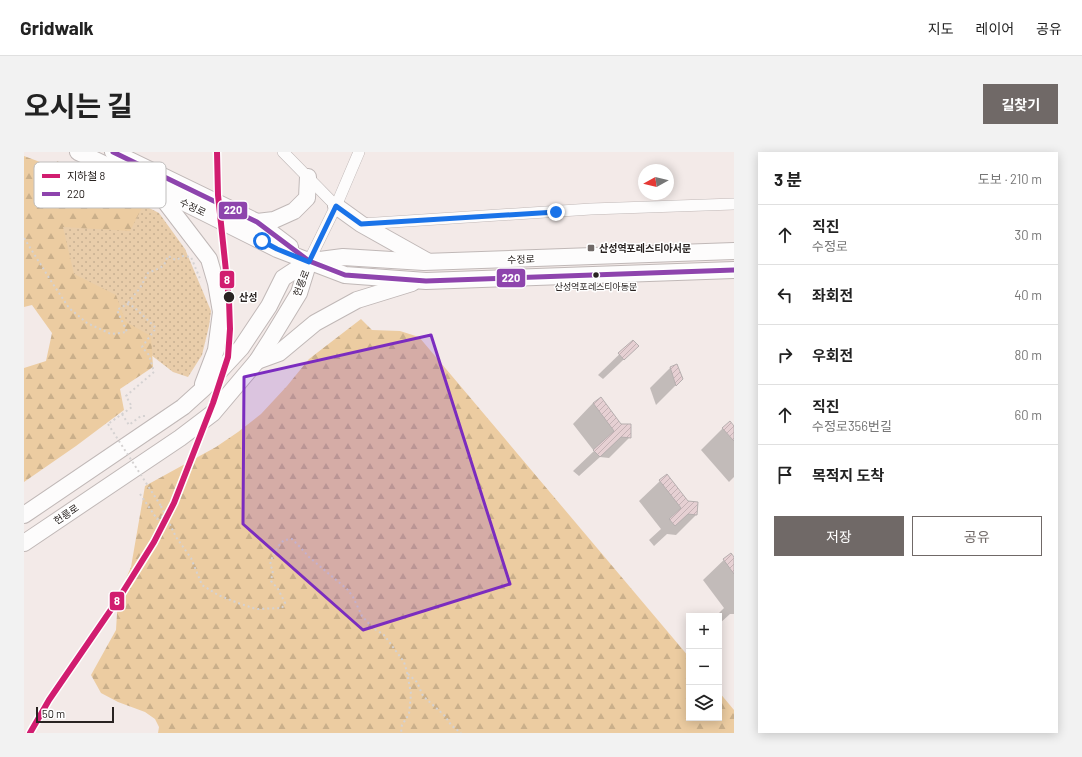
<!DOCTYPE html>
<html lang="ko">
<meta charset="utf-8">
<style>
:root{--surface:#fff;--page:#f2f2f2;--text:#222;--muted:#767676;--line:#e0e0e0;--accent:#706967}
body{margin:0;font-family:Barlow,"Noto Sans KR",sans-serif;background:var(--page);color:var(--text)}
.controls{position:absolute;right:12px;bottom:12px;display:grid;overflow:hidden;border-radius:0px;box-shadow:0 2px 10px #0003}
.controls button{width:36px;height:36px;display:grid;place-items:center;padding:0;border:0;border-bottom:1px solid var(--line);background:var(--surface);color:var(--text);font:20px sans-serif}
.compass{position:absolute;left:614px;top:12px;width:36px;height:36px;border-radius:50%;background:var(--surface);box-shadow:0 2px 10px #0003;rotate:262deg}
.scale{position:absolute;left:12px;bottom:10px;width:78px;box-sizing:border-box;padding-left:4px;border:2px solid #292321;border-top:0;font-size:11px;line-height:14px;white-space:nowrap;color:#292321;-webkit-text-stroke:3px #fff;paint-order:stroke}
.stop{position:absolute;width:12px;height:12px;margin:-9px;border:3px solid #1a73e8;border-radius:50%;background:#fff}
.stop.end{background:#1a73e8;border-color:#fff;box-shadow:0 1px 4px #0008}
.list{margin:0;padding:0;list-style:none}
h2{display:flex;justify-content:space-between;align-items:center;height:52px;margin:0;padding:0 16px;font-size:17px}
h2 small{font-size:13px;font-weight:400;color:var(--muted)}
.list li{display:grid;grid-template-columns:26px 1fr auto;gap:12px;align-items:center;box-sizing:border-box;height:60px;padding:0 16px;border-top:1px solid var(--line)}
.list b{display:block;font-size:15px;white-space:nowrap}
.list p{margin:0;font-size:13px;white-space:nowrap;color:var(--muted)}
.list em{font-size:13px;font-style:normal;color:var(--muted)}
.actions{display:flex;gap:8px;padding:12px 16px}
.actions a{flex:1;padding:9px 0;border:1px solid var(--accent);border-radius:0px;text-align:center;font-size:14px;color:var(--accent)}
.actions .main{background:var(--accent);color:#fff}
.icon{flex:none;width:22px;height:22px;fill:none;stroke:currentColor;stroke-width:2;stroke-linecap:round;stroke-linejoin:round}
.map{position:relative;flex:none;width:710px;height:581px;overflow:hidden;border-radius:0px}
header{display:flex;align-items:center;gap:24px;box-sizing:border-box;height:56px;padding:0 20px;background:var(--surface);border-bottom:1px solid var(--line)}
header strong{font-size:19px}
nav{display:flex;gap:22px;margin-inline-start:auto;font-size:14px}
.intro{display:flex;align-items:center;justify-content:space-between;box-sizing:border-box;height:96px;padding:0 24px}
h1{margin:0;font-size:28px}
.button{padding:10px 18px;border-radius:0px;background:var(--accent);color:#fff;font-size:14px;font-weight:700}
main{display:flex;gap:24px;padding:0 24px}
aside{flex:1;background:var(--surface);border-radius:0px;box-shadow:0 2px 10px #0003}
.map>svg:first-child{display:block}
.grass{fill:url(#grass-dots)}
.forest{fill:url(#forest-firs)}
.shadow{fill:#0003}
.building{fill:url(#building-hatch);stroke:#b6afaf}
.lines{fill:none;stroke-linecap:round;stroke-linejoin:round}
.street-casing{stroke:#c0b8b7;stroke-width:12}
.secondary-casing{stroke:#c0b8b7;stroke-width:18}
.path{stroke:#d5d2d2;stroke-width:2;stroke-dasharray:2 3;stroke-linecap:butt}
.street{stroke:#fdfcfc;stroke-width:11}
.secondary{stroke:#fdfcfc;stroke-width:16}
.path-bridge{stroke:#d5d2d2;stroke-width:2;stroke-dasharray:2 3;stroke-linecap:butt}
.bus-1-casing{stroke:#fff;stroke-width:8}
.bus-1{stroke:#8e44ad;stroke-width:5}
.metro-1-casing{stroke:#fff;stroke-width:9}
.metro-1{stroke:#d11d70;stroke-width:6}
.route{stroke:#1a73e8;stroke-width:5}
.marked{fill:#7b2cbf;fill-opacity:0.2;stroke:#7b2cbf;stroke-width:3;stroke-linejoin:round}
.poi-dot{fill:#706967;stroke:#fff;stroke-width:1.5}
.bus-dot{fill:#292321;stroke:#fff;stroke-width:1.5}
.labels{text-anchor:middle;stroke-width:3;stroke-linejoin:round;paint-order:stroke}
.bus-label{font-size:9px;fill:#292321;stroke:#fff}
.street-label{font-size:10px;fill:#292321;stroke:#fff}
.poi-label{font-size:10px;font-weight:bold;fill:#292321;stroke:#fff;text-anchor:start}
.stop-label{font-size:10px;font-weight:bold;fill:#292321;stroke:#fff;text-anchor:start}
.key{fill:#fff;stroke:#bfbdbc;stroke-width:1}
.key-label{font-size:11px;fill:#292321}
.line-badge{stroke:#fff;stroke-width:1.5}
.badge-label{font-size:11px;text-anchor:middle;font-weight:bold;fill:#fff}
</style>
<header>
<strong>Gridwalk</strong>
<nav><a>지도</a><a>레이어</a><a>공유</a></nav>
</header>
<div class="intro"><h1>오시는 길</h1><a class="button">길찾기</a></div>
<main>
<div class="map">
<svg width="710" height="581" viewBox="0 0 710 581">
<defs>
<pattern id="grass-dots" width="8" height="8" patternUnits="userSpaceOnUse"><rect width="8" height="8" fill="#e9cdaa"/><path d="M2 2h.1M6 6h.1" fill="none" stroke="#c8b092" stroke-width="1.8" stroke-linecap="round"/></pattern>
<pattern id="forest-firs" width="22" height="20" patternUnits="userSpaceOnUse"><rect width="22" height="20" fill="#eccca1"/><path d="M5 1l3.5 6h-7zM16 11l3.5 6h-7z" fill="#caaf8a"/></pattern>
<pattern id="building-hatch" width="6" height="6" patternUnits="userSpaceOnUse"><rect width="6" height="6" fill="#e6d0d3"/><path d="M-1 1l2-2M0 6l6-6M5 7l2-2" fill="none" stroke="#c5b2b5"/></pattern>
</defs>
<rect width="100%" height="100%" fill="#f3eae8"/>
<!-- grass -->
<polygon class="grass" points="33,9 135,61 161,97 187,159 185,174 178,203 164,225 149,220 109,189 50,147 15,67"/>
<!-- forest -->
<g class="forest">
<polygon points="0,4 56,25 119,54 106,79 39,75 50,122 92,143 102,170 127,184 129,215 96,237 100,258 52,294 0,330 0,216 22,209 28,181 8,153 0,155"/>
<polygon points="337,167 348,178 376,179 395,185 665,505 665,566 695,566 695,540 710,558 710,581 134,581 135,575 131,567 121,560 94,550 77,541 67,523 92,478 94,445 107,415 121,334 192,295 214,280 237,262 263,234 285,207"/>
</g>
<!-- shadow -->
<g class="shadow">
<polygon points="609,189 614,194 579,227 574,223"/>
<polygon points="646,216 658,227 632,253 626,236"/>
<polygon points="569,251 597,273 606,285 585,306 576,305 555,324 549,319 570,299 549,272"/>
<polygon points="699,276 710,276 710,325 705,330 677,298"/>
<polygon points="636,329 672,363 652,383 643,382 630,394 625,388 637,377 615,349"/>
<polygon points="706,402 710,407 710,462 706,462 695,472 695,464 692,464 700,456 679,428"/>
</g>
<!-- building -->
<g class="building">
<polygon points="609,188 615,194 600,208 594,201"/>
<polygon points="653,212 659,227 652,234 646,215"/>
<polygon points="577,245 597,272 607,272 607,286 597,285 576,305 569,298 590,279 569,251"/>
<polygon points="706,269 710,274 710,289 698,276"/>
<polygon points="643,322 664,349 674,350 673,363 664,362 651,374 645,367 657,356 635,328"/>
<polygon points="707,401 710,405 710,422 699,407"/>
</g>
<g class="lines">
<defs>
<g id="street">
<polyline points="259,0 312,54"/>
<polyline points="337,72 567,57 710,52"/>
<polyline points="285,109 312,54 335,0"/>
</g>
<g id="secondary">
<polyline points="54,0 131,36 253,97 321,123 402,129 710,118"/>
<polyline points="89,0 233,70 266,95"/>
<polyline points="133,39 185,107 192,131 197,160 192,198 179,232"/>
<polyline points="312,54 337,72 403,109"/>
<polyline points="233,70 250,68 270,59 283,46 284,25"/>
<polyline points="288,109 319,105 400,110 710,99"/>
<polyline points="233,209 255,201 291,171 333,148 388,131"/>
<polyline points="0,363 159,255 180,236 217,196 245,154 259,126 285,109"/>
<polyline points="0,391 156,286 189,261 233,209 247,187 275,141 285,109"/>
</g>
</defs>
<!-- street casing -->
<use href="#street" class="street-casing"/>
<!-- secondary casing -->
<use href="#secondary" class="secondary-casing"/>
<!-- path -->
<g class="path">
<polyline points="0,86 27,129 45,156 63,171 87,182 103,180 93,158 103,152 110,155 132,176 118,195 125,203 130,220 102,244 108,255 84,272"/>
<polyline points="104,151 116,136 124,121 136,116 140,113 144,104 152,108 159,104 167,105 177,129"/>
<polyline points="98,262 105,273 117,264 121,264"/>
<polyline points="116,342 133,367 141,363"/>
<path d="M137 354 152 385 167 406 178 433 194 443 214 451 232 457 258 456 261 451 254 437 247 429 249 418 246 413C248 403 253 395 260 388L268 387 276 395 285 405 324 438 329 445 338 464 349 476 360 483 380 510 383 520 387 542 385 562 378 573 377 581"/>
<polyline points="384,522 393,530 399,544 421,564 427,573 437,581"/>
</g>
<!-- street -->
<use href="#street" class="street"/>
<!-- secondary -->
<use href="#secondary" class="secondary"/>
<!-- path-bridge -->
<polyline class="path-bridge" points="84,272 137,354"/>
<defs>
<polyline id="bus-1" points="89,0 233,70 285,109 321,123 402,129 710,118"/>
</defs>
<!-- bus-1 casing -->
<use href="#bus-1" class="bus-1-casing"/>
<!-- bus-1 -->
<use href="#bus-1" class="bus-1"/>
<defs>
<polyline id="metro-1" points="6,581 25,548 95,446 130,390 150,351 189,251 204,205 206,177 205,148 194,43 193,0"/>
</defs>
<!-- metro-1 casing -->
<use href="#metro-1" class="metro-1-casing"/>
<!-- metro-1 -->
<use href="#metro-1" class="metro-1"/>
</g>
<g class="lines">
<!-- route -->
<polyline class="route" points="238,89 253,97 285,110 312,54 337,72 532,60"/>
</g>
<!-- marked area -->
<path class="marked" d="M407 183 486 432 339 478 219 372 220 225Z"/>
<!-- markers -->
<rect class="poi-dot" x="563" y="92" width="8" height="8" rx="2"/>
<g class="bus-dot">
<circle cx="572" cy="123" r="3.5"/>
<circle cx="205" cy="145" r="6"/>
</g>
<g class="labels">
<!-- bus labels -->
<g class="bus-label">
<text x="572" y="138">산성역포레스티아동문</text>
</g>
<!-- street labels -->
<g class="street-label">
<text transform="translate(169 55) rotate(26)" y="4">수정로</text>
<text transform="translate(497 107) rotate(-2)" y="4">수정로</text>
<text transform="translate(277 131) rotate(-69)" y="4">헌릉로</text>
<text transform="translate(42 362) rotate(-34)" y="4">헌릉로</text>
</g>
<!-- poi labels -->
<g class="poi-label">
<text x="575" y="100">산성역포레스티아서문</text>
</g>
<!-- stop labels -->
<g class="stop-label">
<text x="215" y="149">산성</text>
</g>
</g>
<!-- legend -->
<rect x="10" y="10" width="132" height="46" rx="6" class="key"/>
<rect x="18" y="22" width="18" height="4" fill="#d11d70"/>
<rect x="18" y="40" width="18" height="4" fill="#8e44ad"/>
<g class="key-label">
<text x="43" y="28">지하철 8</text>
<text x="43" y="46">220</text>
</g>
<g class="line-badge">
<rect x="194" y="49" width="30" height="19" rx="4" fill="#8e44ad"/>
<rect x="472" y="116" width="30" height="20" rx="4" fill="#8e44ad"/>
<rect x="195" y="118" width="16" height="19" rx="4" fill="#d11d70"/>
<rect x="85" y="439" width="16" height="20" rx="4" fill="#d11d70"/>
</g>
<g class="badge-label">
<text x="209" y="62">220</text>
<text x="487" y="130">220</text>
<text x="203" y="132">8</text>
<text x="93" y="453">8</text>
</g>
</svg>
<div class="controls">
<button>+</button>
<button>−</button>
<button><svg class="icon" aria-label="layers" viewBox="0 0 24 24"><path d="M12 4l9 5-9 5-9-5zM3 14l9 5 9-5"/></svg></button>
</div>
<svg class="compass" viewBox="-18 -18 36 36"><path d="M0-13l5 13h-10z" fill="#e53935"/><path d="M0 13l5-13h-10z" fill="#767676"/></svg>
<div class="scale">50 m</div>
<div class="stop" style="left:238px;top:89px"></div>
<div class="stop end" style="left:532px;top:60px"></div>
</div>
<aside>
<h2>3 분<small>도보 · 210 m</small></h2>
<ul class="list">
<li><svg class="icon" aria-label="ahead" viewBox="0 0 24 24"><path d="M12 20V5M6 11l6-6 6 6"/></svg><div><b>직진</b><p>수정로</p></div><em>30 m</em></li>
<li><svg class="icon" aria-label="left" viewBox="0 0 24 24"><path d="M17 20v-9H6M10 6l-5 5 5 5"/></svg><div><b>좌회전</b></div><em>40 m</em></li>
<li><svg class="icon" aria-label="right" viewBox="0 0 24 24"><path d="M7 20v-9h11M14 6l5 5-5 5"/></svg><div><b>우회전</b></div><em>80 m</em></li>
<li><svg class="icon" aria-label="ahead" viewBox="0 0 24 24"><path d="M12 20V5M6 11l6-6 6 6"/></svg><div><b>직진</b><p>수정로356번길</p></div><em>60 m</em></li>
<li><svg class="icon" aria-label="arrive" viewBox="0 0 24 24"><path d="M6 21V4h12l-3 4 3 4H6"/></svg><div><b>목적지 도착</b></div></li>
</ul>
<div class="actions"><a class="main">저장</a><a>공유</a></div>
</aside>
</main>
